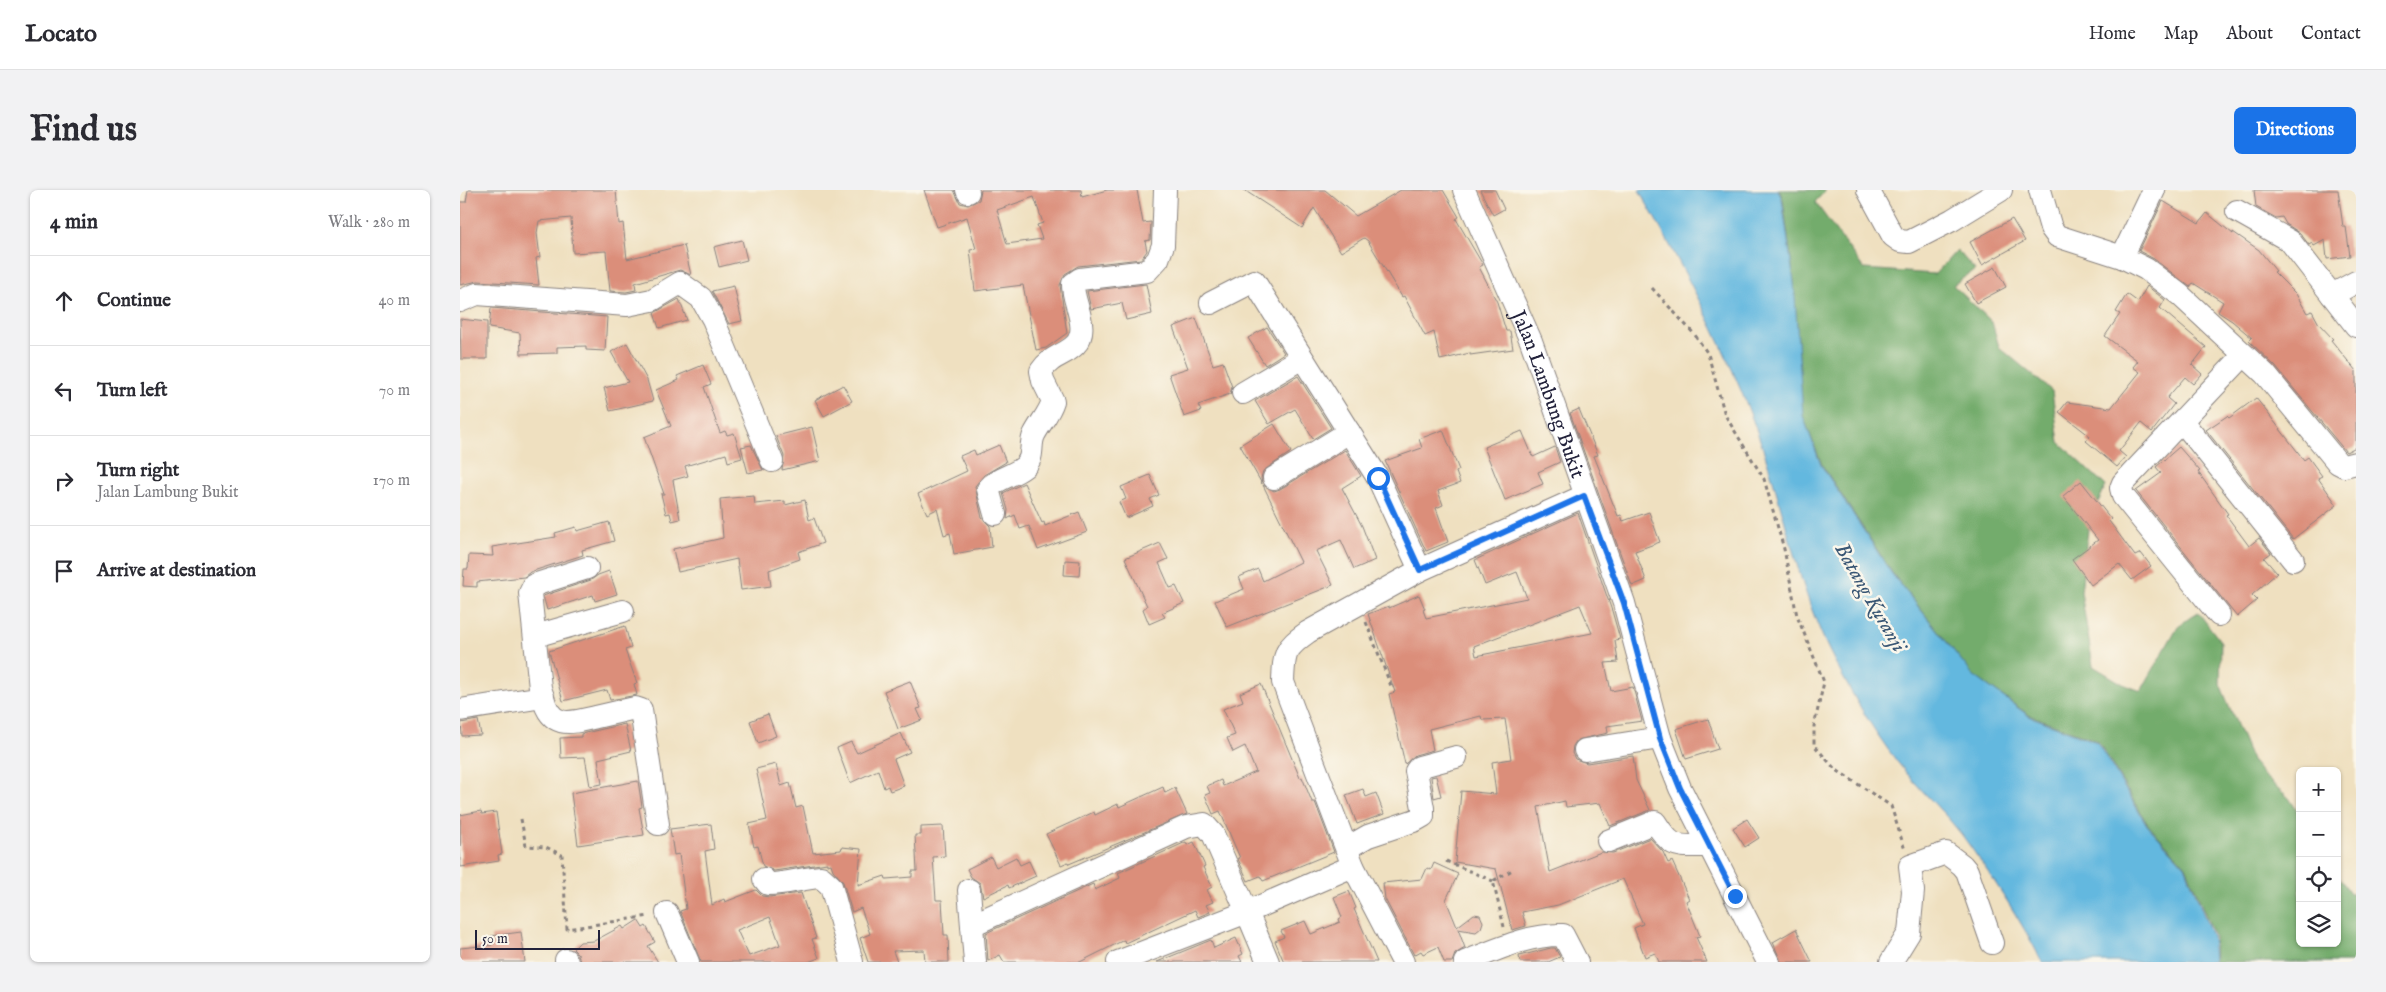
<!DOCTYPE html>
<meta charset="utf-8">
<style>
:root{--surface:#fff;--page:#f2f2f3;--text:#2b2b33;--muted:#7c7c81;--line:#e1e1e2;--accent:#1a73e8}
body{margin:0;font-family:"IM FELL English",serif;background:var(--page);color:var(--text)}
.controls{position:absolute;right:15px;bottom:15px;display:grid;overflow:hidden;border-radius:8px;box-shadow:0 1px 4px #0004}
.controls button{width:45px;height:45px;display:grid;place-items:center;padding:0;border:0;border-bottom:1px solid var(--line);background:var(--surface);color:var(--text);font:25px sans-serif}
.scale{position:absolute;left:15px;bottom:12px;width:125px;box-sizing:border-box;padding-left:5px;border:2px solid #22223b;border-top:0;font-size:14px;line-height:18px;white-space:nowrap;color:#22223b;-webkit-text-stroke:4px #fbf7ec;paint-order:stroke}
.stop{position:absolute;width:15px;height:15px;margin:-11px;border:4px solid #1a73e8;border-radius:50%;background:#fff}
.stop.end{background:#1a73e8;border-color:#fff;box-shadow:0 1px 5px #0008}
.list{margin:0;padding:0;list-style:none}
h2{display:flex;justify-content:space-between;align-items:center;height:65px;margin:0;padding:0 20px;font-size:21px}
h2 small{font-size:16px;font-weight:400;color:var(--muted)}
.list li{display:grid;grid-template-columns:32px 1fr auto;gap:15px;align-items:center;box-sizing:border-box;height:90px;padding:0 20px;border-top:1px solid var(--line)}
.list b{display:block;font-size:19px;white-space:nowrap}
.list p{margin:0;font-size:16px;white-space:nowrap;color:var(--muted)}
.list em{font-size:16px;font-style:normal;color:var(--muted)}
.icon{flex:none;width:28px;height:28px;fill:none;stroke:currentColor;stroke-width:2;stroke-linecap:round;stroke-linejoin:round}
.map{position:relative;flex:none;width:1896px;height:772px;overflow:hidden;border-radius:8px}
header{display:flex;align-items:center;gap:30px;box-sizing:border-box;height:70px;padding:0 25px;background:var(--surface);border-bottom:1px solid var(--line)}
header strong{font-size:24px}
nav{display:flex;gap:28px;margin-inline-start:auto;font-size:18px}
.intro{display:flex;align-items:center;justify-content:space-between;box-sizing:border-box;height:120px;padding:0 30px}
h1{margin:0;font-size:35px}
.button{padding:12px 22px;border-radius:8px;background:var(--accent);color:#fff;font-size:18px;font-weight:700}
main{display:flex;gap:30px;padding:0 30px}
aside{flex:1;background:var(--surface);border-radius:8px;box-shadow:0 1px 4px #0004}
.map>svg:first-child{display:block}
.forest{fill:#73ac6c;stroke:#4a6754}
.water{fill:#63b8df;stroke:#426d8d}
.building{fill:#db8e7a;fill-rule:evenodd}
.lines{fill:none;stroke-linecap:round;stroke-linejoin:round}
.minor-casing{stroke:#88817e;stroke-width:24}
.path{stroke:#88817e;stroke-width:3;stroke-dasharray:4 4;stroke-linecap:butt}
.minor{stroke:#fff;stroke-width:22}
.route{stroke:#1a73e8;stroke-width:6}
.labels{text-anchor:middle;stroke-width:5;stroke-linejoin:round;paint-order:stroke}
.street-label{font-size:20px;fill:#22223b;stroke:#fbf7ec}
.water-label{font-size:21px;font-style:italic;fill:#395674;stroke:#fbf7ec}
</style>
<header>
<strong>Locato</strong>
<nav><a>Home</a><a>Map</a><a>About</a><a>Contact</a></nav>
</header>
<div class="intro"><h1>Find us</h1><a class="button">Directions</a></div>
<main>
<aside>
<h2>4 min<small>Walk · 280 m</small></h2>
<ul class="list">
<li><svg class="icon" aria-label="ahead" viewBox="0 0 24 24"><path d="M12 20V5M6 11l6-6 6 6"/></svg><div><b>Continue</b></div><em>40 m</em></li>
<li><svg class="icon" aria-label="left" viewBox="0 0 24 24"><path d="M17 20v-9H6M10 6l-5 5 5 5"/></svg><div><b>Turn left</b></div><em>70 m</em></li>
<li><svg class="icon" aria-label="right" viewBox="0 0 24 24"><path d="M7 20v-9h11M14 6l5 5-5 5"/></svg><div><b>Turn right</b><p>Jalan Lambung Bukit</p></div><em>170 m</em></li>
<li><svg class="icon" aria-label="arrive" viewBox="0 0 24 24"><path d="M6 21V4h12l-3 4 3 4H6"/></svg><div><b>Arrive at destination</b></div></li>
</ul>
</aside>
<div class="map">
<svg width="1896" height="772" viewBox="0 0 1896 772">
<rect width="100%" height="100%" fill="#fbf7ec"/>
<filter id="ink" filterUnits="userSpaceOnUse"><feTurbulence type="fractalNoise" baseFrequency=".02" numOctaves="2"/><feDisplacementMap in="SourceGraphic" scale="10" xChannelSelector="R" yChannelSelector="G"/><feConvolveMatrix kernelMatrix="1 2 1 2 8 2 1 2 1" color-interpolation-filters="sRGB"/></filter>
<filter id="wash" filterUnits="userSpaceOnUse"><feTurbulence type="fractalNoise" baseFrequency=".0096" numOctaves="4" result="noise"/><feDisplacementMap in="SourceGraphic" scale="20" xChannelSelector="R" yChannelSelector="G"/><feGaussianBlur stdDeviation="1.12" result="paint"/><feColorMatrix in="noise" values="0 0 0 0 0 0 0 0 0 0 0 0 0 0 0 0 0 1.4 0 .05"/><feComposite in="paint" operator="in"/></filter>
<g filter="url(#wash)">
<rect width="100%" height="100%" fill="#efe0c0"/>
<!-- forest -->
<polygon class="forest" points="1319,0 1366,0 1355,12 1404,79 1475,84 1497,60 1515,80 1493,95 1532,132 1539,157 1592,201 1599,252 1646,296 1629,330 1621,402 1633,476 1663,494 1681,501 1718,436 1738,422 1761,452 1760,494 1793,573 1803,585 1829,608 1840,625 1840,753 1877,753 1877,684 1890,703 1896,703 1896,772 1755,772 1754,746 1726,676 1688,635 1638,551 1569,525 1513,485 1433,384 1362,275 1343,226 1334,92 1323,9"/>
<!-- water -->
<path class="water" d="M1179 0H1318L1322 9 1334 92 1343 226 1361 275 1432 384 1513 485 1569 526 1637 552 1687 635 1725 676 1752 746 1754 772H1582C1560 728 1531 685 1502 645 1486 624 1466 606 1449 586 1421 554 1395 510 1375 472 1338 402 1326 323 1300 250 1269 162 1225 81 1179 0Z"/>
<g id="blocks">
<!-- building -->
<g class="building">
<polygon points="8,0 156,0 159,34 163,33 167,69 224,55 231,85 220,80 175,93 176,100 166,102 150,101 146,61 113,63 111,28 79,31 77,43 80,67 76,68 79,95 18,91 0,95 0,12 6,12"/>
<path d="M464 0H494L500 13 508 15 519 10 521 0H621L622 7 647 0H677L683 33 691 32 690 50 685 51 687 61 681 69 618 76 605 84 600 95 607 143 586 158 576 160 563 95 515 101 510 60 516 59 507 27 477 37ZM574 7 583 33 577 35 582 49 547 54 537 20Z"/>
<polygon points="784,0 865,0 896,26 941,0 983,0 999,27 996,29 1023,75 1019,77 1037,112 1046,141 1050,141 1053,159 1010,165 1010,163 980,170 974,142 965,146 944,106 942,107 908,51 904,48 881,62 854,18 842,38"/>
<polygon points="1020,0 1035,0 1044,19 1033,25"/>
<polygon points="1794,0 1878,0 1883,37 1886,37 1890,66 1867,69 1865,50 1854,56 1852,53 1849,55 1840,43 1826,34 1822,27 1816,28 1796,17"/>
<polygon points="1703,11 1739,33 1747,23 1773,44 1773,42 1799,60 1816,81 1814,82 1836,104 1847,123 1852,121 1859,134 1873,149 1871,150 1896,181 1896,257 1886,262 1815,176 1789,151 1792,148 1772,131 1758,122 1763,112 1733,93 1730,97 1694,69 1679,61"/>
<polygon points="1552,29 1565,51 1522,75 1510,52"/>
<polygon points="282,50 287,70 259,77 254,57"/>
<polygon points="1535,77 1546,97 1516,113 1505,94"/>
<polygon points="686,94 692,124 666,130 662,113 631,119 627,101"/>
<polygon points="274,96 282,131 269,134 252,101"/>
<polygon points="1687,96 1705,110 1700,118 1746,157 1732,175 1742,184 1733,194 1725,187 1707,208 1714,214 1692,242 1681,233 1659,261 1666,267 1657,277 1626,251 1630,246 1599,222 1607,212 1651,218 1680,182 1673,177 1678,171 1645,146 1660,124 1656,122 1667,104 1678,112"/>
<polygon points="219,109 227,130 199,138 194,123"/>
<polygon points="31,118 147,127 145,161 126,160 126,156 97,157 97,163 61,164 60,143 29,138"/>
<polygon points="736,128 753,175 763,172 772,197 770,204 738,215 741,221 724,227 709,184 728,178 713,137"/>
<polygon points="0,129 27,132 27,169 1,169"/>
<polygon points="807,137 824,163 805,175 788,148"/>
<polygon points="167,153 187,190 193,211 150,221 144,198 168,192 151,162"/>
<polygon points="243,175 251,194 244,197 260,243 265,241 267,245 274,243 282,268 268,272 266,264 225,276 228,286 213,290 220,329 212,331 210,323 206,324 201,304 204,304 184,247 211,236 196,200 219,190 217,186"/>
<polygon points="838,186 871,238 853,249 835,219 809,234 795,211"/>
<polygon points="383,195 392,211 364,226 355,210"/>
<polygon points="1796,208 1844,270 1848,267 1862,286 1858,288 1877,315 1833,349 1746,240 1767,226 1769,228"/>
<polygon points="1119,219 1138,265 1134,266 1158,326 1161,325 1163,331 1189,322 1200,352 1175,361 1186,390 1172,396 1110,223"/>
<polygon points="814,234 831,262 803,281 801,288 802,294 780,255"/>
<polygon points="352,237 360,271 322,280 324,266 316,246"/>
<polygon points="983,240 999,280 996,282 1000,293 978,301 983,315 976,318 988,352 966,361 925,271 962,258 959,249"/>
<polygon points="1062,241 1073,267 1095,257 1100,272 1078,282 1083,294 1045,310 1024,257"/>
<polygon points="291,255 303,280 288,283 281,257"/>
<polygon points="539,255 546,272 524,285 515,296 522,328 530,336 532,357 494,364 490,343 484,345 477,319 467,324 458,304 507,281 500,266 514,260 516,265"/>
<polygon points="1719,257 1740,281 1738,282 1768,324 1766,325 1789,356 1799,348 1811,363 1804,368 1817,383 1792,405 1797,410 1777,427 1676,301 1701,283 1696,277"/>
<polygon points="885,260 901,286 882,298 902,336 915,370 894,379 881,350 856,361 873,395 767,437 755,411 784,399 779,387 798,379 803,391 841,372 803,295 814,301 820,299"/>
<polygon points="690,285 699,305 690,309 693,316 666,328 659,312 666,309 661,297"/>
<polygon points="1621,291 1651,329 1649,331 1675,366 1681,363 1691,376 1672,390 1659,374 1631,395 1612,369 1638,350 1603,306"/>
<polygon points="564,293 582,333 584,332 585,336 619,322 627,342 578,360 569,336 560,339 555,325 547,329 548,320 543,303"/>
<polygon points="294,306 295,314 325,311 325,315 345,310 349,330 354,328 363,353 338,362 340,369 309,380 311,396 281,400 277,369 218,382 213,359 263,348 260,309"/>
<path d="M1118 323 1152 421 1160 449 1155 450 1158 472 1145 473 1151 501 1173 497 1182 531 1147 536 1148 543 1117 550 1113 556 1112 563 1115 569 1127 573 1173 566 1176 590 1190 620 1150 636 1140 613 1106 617 1105 611 1078 617 1090 682 1141 662 1153 663 1190 648 1203 662 1208 673 1212 671 1229 709 1226 711 1240 746 1236 747 1247 772H1199L1195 763 1185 767 1174 738 1183 734 1163 689 1098 715 1062 722 1066 736 1052 740 1036 679 995 672 1001 601 1036 604 1032 572 1051 569 1045 529 1022 530 1021 526 969 539 973 560 955 565 945 574 929 504 935 502 908 424 929 416V418L959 405 965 419 963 420 966 428 1067 408 1057 382 1025 395 1015 370ZM1120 415 1132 443 1016 466 1014 456Z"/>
<polygon points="149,332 154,351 122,360 123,365 70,382 64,387 17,392 17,397 3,396 4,379 8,379 9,365 33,366 32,357 96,347 95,343 116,337 117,341"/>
<polygon points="700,353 708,369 699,373 710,398 716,396 724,413 702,423 705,427 689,434 683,419 687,416 665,368"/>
<polygon points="605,370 620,371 619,386 604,385"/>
<polygon points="149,381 157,404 135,411 133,405 87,420 83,406 131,390 138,385"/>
<polygon points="165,436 171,458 165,460 177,493 174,494 177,505 150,510 147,500 103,511 89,461"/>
<polygon points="450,491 461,518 457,519 462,530 438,539 424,501"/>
<polygon points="801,494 840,588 842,587 852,612 855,612 874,662 803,691 800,686 788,691 778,669 780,668 760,621 753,624 745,605 750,603 747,596 761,590 763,596 796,582 785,556 773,562 767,548 775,545 763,519 783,511 780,503"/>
<polygon points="308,524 316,546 298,553 290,531"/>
<polygon points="1248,529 1258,559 1226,569 1216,539"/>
<polygon points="18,530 21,545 2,546 1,533"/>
<polygon points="165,534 171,561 138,569 142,594 130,596 125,567 101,568 100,548 121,547 121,544"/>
<polygon points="441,543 450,562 434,569 444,596 430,601 428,596 424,598 418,580 390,593 377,558 391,552 397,563"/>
<polygon points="316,574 321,596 330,593 336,618 343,616 353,663 381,660 382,657 401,659 398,695 425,686 426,689 452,687 452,681 457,681 455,645 461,645 461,637 483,636 485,666 473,667 476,710 482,710 484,745 488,745 489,772 465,772 464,760 433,761 437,772 408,772 400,748 410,744 401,718 392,722 383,692 373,680 371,674 367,675 367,673 314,681 303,676 298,656 294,657 289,634 307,630 296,579"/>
<polygon points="976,586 981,606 974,608 971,587"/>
<polygon points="178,591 182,617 179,618 184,645 118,655 111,603"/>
<polygon points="703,597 705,603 715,598 727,624 609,674 608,672 601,675 586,644 634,622 635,625 658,614 659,617"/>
<polygon points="903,599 906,607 916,603 924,624 897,634 886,605"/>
<polygon points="21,621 22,624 36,622 42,664 38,665 39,671 1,677 0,625"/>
<polygon points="1287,629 1299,648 1285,657 1273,638"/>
<path d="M251 634 254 659 245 661 252 715 264 709 265 712 296 700 302 706 309 707 341 703 356 748 352 749 359 768 348 772H241L220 721 226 719 219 664 214 665 210 639ZM310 727 320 755 289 766 277 740Z"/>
<polygon points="726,652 727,655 734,652 745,676 743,677 752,697 747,700 753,712 746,715 750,722 738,727 735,720 665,753 664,750 620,772 544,772 540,765 528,771 526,743 633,694 635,700 660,688 658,683"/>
<polygon points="531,667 536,677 556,667 560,675 569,671 576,686 549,698 548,695 523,707 520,693 511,687 507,679"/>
<polygon points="974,673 998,684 986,710 997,737 1014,724 1020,725 1023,732 1021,738 1016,742 998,739 1005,758 995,764 992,772 984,772 978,757 963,764 961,761 954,765 925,709 923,693 962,689 967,678 971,680"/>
<polygon points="889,701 896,718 894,719 917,772 824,772 815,751 824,747 821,741 845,731 851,744 880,732 879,729 882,727 874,707"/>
<polygon points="178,730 183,738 186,736 195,752 188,756 198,772 120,772 118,764 113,759 120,752 134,751 162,736 164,739"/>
<polygon points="1336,739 1352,772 1321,772 1313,752"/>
<polygon points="61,742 65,772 0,772 0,758 32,755 31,746"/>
<polygon points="776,748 783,764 779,766 782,772 697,772 751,750 754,758"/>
<polygon points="1091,758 1095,758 1100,767 1088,772 1060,772 1059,766"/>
</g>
</g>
</g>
<g filter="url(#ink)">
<use href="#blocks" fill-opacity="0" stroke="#88817e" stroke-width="1"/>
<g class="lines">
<defs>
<g id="minor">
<polyline points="507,0 508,2"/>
<path id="s1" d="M1004 0 1071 151 1164 413 1200 548 1220 598 1308 772"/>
<polyline points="1408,0 1433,46 1440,51 1449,52 1492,30 1541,0"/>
<polyline points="1580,0 1591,38 1597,46 1662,67"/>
<polyline points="1694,0 1662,67 1686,79 1720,105 1805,184 1878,273 1884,276 1896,273"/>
<polyline points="1777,21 1830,51 1896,136"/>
<polyline points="1872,105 1896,92"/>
<polyline points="0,111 17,104 167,115 192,110 220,93 241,108 253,129 312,271"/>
<polyline points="751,113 794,91 918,288 960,380"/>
<polyline points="783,203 842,168"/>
<polyline points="1722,231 1833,370"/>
<polyline points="814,288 889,242"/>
<path d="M535 324 528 299C537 288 553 286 564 277 575 267 569 256 574 245 580 233 589 224 593 211L583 191 581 181C592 165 604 166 615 155 631 139 612 112 613 94L620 89 687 81 698 69 703 55 705 0"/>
<polyline points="1759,425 1663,306 1661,298 1663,293 1784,165"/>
<polyline points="75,446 163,421"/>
<path d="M83 507C91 540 111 533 136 527 149 524 162 521 175 518L181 520 198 634"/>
<polyline points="0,520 83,507 80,498 70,403 74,395 127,378"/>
<polyline points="1125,560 1200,548"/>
<path d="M1148 651 1195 632C1214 662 1217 655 1250 656"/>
<polyline points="887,658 908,646 956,630 963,626 963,618 956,581 959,577 996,567"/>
<path d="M304 689 308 694C326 694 343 688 361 687L371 696 392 772"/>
<polyline points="509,700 515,772"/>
<polyline points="207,723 228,772"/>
<polyline points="512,735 726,637 744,634 753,644 787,722 658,772"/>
<polyline points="106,770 107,772"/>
<polyline points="808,772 787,722 893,676"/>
<path d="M943 772 893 676 823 492C824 463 824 459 848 442L960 380 1124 306"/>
<path d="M1005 772C1036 760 1069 744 1103 745L1117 772"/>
<polyline points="1431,772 1449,743 1453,701 1450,676 1486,663 1502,675 1507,681 1532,753"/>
</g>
</defs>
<!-- minor casing -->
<use href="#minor" class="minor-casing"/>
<!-- path -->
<g class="path">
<polyline points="1192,98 1235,145 1248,164 1265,225 1304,289 1324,359 1337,426 1364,492 1354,536 1354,555 1375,579 1431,616 1445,660"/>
<polyline points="906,432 931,496"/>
<polyline points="61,629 66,656 86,657 102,665 107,739 189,726"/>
<polyline points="986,671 1033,691"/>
<polyline points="1044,737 1033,691 1054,679"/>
</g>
<!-- minor -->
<use href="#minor" class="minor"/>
</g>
</g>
<g class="lines" filter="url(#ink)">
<!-- route -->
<polyline class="route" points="918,288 960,380 1124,306 1164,413 1200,548 1220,598 1275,706"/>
</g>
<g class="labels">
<!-- street labels -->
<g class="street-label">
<text dy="7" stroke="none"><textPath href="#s1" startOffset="221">Jalan Lambung Bukit</textPath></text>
</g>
<!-- water labels -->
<g class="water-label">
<text transform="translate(1411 407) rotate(60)" y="7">Batang Kuranji</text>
</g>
</g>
</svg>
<div class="controls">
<button>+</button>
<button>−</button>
<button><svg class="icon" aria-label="locate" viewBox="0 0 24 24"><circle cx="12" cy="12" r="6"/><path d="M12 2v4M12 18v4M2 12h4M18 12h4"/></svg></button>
<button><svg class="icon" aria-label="layers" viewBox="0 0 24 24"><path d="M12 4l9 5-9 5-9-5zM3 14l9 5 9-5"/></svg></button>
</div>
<div class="scale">50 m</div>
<div class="stop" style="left:918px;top:288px"></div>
<div class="stop end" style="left:1275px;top:706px"></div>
</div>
</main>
